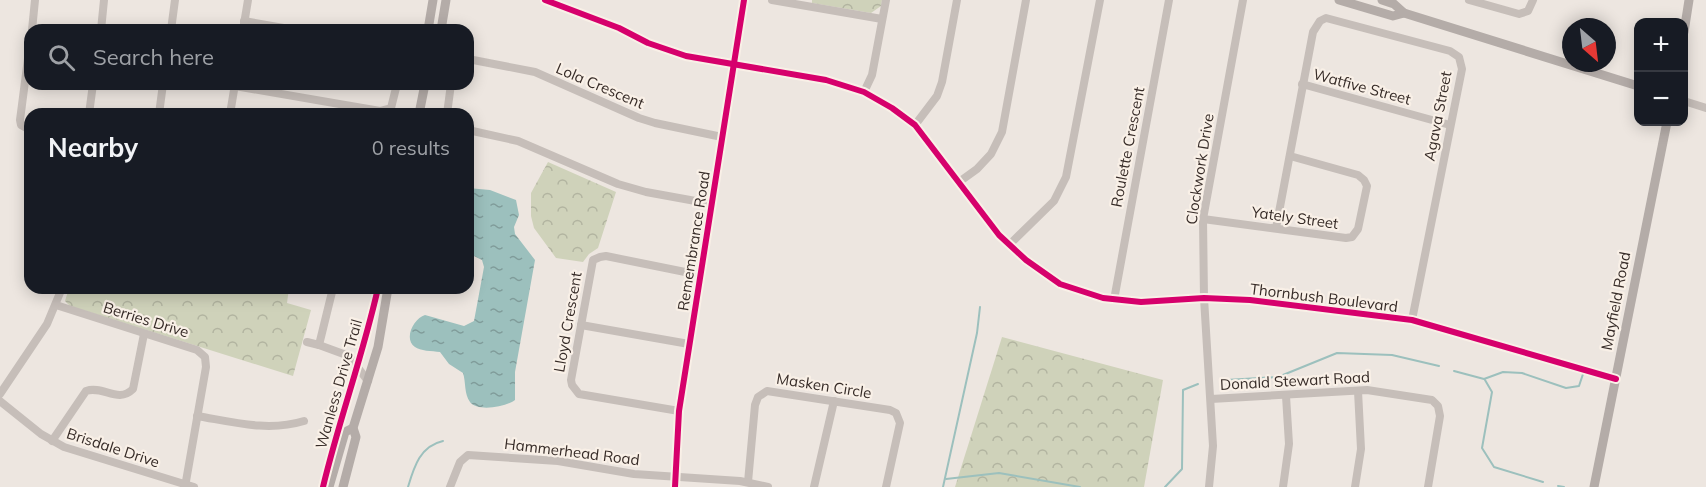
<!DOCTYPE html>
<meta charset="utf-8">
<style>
:root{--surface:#171b24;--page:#242831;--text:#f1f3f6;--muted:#9ea1a6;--line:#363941}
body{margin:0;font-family:Mulish,sans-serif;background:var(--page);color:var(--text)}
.controls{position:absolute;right:18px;top:18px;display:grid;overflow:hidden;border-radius:12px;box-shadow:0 3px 15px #0003}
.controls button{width:54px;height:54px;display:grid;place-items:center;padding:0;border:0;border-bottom:2px solid var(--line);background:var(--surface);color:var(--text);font:30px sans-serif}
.compass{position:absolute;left:1562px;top:18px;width:54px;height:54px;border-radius:50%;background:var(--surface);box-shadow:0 3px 15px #0003;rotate:152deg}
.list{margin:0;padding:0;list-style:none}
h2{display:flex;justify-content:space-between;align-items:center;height:78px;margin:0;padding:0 24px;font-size:26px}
h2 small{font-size:20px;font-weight:400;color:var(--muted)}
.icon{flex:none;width:33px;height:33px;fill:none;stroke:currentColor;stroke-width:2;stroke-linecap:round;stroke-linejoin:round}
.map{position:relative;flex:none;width:1706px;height:487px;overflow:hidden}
.search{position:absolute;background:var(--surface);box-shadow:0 3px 15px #0003;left:24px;top:24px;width:450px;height:66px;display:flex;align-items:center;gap:15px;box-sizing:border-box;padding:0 21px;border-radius:18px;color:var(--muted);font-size:22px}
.panel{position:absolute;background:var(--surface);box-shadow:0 3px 15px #0003;left:24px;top:108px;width:450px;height:186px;border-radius:18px}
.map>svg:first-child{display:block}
.forest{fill:url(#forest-crowns)}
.water{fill:url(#water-ripples)}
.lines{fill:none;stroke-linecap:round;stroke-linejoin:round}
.stream{stroke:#9cc0bd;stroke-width:2}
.minor{stroke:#c6beb9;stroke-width:8}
.major{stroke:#b4aca8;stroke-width:9}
.cycleway-casing{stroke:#f9f0e7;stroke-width:10}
.cycleway{stroke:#d6006c;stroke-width:6}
.labels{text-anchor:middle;stroke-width:4.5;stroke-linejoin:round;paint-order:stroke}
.street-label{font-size:15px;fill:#362b27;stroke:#f9f0e7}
</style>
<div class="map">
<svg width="1706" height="487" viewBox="0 0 1706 487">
<defs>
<pattern id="forest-crowns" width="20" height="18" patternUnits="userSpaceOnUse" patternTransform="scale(1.5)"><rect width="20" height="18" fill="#cfd2ba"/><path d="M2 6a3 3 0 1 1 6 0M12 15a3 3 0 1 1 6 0" fill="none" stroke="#b2b4a0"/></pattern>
<pattern id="water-ripples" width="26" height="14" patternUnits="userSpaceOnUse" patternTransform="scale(1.5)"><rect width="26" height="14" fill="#9cc0bd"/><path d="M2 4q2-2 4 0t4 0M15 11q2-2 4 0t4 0" fill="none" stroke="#809c9a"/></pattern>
</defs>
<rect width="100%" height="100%" fill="#ede6e0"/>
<!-- forest -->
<g class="forest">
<polygon points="812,0 882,0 881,6 871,13 812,3"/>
<polygon points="548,162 616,192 598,248 589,254 583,262 556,258 534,228 531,216 531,193"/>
<polygon points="69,288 289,288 287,303 311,310 293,376 70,306 65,301"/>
<polygon points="1002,337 1163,380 1144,487 955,487"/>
</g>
<!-- water -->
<path class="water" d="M468 188 490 190 516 200 519 215 514 227 515 234 535 260 515 372V400C506 407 477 412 470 402 464 394 466 382 463 373L449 364 440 352C432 351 420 351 415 347 403 339 414 318 425 315L464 326 474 321 484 267 482 260 468 253Z"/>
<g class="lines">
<!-- stream -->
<g class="stream">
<polyline points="1454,371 1484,379 1503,372 1522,373 1566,388 1579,386 1584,371"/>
<polyline points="1226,380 1278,377 1337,353 1392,355 1439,366"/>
<polyline points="1485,380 1492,392 1482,448 1494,467 1543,482"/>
<polyline points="946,479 999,473 1080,487"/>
<polyline points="1558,486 1564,487"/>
<path d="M408 487C414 467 420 446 443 441"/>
<polyline points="943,487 977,333 980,307"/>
<polyline points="1165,487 1182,469 1183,390 1198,384"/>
</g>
<!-- minor -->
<g class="minor">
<polyline points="545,0 619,28 648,43 686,56 826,80 864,92 892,108 915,125 999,235 1026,260 1060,284 1103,298 1141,302 1204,298 1250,300 1412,320 1616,379"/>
<polyline points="772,0 882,19"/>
<polyline points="1469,0 1519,14 1528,11 1533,0"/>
<polyline points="244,21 295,30"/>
<polyline points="32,30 35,0"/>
<polyline points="101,30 104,0"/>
<polyline points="171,30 175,0"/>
<polyline points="243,30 248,0"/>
<polyline points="30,43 20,120 21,125 30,130"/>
<polyline points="468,59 535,72 639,118 655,123 722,137"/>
<polyline points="1302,84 1450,125"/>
<polyline points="235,86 380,111 391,108 397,84"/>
<polyline points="864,92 872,75 886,0"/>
<polyline points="1684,101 1706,108"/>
<polyline points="89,114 93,84"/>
<polyline points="159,114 163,84"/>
<polyline points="230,114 235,84"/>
<polyline points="447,114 451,84"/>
<polyline points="915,125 937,96 942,82 957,0"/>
<polyline points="468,130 518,141 618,184 646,192 712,204"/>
<polyline points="959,182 977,169 991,154 1002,132 1026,0"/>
<polyline points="1203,219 1346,238 1352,237 1358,229 1367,186 1364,180 1358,175 1290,156"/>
<polyline points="1276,228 1313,32 1320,21 1326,18 1450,51 1459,57 1462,69 1412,320"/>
<polyline points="1009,245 1054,201 1066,177 1100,0"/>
<polyline points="333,288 319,345 349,356 368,381"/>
<polyline points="1114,300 1169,0"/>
<polyline points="56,305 197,350 205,357 206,367 185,487"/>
<polyline points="581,325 689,344"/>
<polyline points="307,342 319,345"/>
<polyline points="0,394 47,324 62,288"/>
<polyline points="1211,399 1367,390 1432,400 1438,406 1440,416 1428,487"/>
<polyline points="0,401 41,434 64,447 194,487"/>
<polyline points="679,411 579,394 572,385 571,380 593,260 600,257 606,256 700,275"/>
<path d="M197 416C233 422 268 432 304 421"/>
<path d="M52 441 86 391C103 385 118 404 133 389L144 334"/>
<polyline points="748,482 755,405 758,397 767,391 890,410 896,413 900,423 886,487"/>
<polyline points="450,487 460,462 468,455 558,461 634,474 740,481 768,487"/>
<polyline points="675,487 679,411 744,0"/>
<polyline points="814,487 834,401"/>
<polyline points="1209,487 1213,446 1204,298 1203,219 1243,0"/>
<polyline points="1283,487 1289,444 1286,396"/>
<polyline points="1355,487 1361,449 1358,391"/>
</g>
<!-- major -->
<g class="major">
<polyline points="1339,0 1393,16 1404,13"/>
<polyline points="1382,0 1394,4 1404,13 1638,86"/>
<polyline points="428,30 433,0"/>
<polyline points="441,30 446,0"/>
<polyline points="1684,32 1689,0"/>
<polyline points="419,114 425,84"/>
<polyline points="329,487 345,432 353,428"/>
<polyline points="343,487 356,437 353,428 378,347 388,288"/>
<polyline points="1594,487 1667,122"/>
</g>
<defs>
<g id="cycleway">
<polyline points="545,0 619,28 648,43 686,56 826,80 864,92 892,108 915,125 999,235 1026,260 1060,284 1103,298 1141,302 1204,298 1250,300 1412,320 1616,379"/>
<path d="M323 487C339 420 363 355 378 288"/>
<polyline points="675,487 679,411 744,0"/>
</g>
</defs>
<!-- cycleway casing -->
<use href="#cycleway" class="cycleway-casing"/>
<!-- cycleway -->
<use href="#cycleway" class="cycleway"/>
</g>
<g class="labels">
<!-- street labels -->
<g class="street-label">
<text transform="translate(600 86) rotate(23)" y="5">Lola Crescent</text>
<text transform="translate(1362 87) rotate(15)" y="5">Watfive Street</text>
<text transform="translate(1438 116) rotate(-79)" y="5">Agava Street</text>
<text transform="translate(1128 147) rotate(-79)" y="5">Roulette Crescent</text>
<text transform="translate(1200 169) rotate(-81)" y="5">Clockwork Drive</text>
<text transform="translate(1295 218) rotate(8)" y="5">Yately Street</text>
<text transform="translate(694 241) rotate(-81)" y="5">Remembrance Road</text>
<text transform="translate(1324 298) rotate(7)" y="5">Thornbush Boulevard</text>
<text transform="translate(1616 301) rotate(-79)" y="5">Mayfield Road</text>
<text transform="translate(146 320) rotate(17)" y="5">Berries Drive</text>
<text transform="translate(568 322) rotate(-80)" y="5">Lloyd Crescent</text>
<text transform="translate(1295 381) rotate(-3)" y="5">Donald Stewart Road</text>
<text transform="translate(339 384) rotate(-74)" y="5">Wanless Drive Trail</text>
<text transform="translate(824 386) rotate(9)" y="5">Masken Circle</text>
<text transform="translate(113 448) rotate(18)" y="5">Brisdale Drive</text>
<text transform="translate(572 452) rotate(7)" y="5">Hammerhead Road</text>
</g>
</g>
</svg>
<div class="controls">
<button>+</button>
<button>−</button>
</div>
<svg class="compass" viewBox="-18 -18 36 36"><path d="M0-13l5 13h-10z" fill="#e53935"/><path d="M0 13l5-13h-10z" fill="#9ea1a6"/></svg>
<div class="search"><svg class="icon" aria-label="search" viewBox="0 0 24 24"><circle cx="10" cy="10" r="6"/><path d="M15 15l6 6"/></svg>Search here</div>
<section class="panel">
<h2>Nearby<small>0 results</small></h2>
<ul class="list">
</ul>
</section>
</div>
